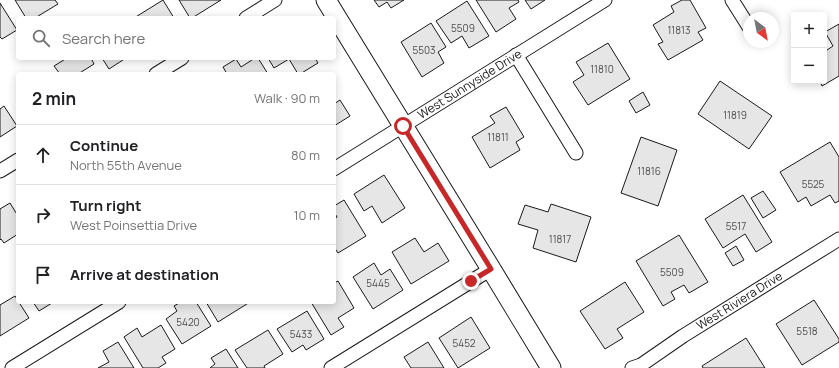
<!DOCTYPE html>
<meta charset="utf-8">
<style>
:root{--surface:#fff;--page:#f2f2f2;--text:#202124;--muted:#757577;--line:#e0e0e0}
body{margin:0;font-family:Manrope,sans-serif;background:var(--page);color:var(--text)}
.controls{position:absolute;right:12px;top:12px;display:grid;overflow:hidden;border-radius:4px;box-shadow:0 2px 10px #0003}
.controls button{width:36px;height:36px;display:grid;place-items:center;padding:0;border:0;border-bottom:1px solid var(--line);background:var(--surface);color:var(--text);font:20px sans-serif}
.compass{position:absolute;left:743px;top:12px;width:36px;height:36px;border-radius:50%;background:var(--surface);box-shadow:0 2px 10px #0003;rotate:148deg}
.stop{position:absolute;width:12px;height:12px;margin:-9px;border:3px solid #c62828;border-radius:50%;background:#fff}
.stop.end{background:#c62828;border-color:#fff;box-shadow:0 1px 4px #0008}
.list{margin:0;padding:0;list-style:none}
h2{display:flex;justify-content:space-between;align-items:center;height:52px;margin:0;padding:0 16px;font-size:17px}
h2 small{font-size:13px;font-weight:400;color:var(--muted)}
.list li{display:grid;grid-template-columns:26px 1fr auto;gap:12px;align-items:center;box-sizing:border-box;height:60px;padding:0 16px;border-top:1px solid var(--line)}
.list b{display:block;font-size:15px;white-space:nowrap}
.list p{margin:0;font-size:13px;white-space:nowrap;color:var(--muted)}
.list em{font-size:13px;font-style:normal;color:var(--muted)}
.icon{flex:none;width:22px;height:22px;fill:none;stroke:currentColor;stroke-width:2;stroke-linecap:round;stroke-linejoin:round}
.map{position:relative;flex:none;width:839px;height:368px;overflow:hidden}
.search{position:absolute;background:var(--surface);box-shadow:0 2px 10px #0003;left:16px;top:16px;width:320px;height:44px;display:flex;align-items:center;gap:10px;box-sizing:border-box;padding:0 14px;border-radius:4px;color:var(--muted);font-size:15px}
.panel{position:absolute;background:var(--surface);box-shadow:0 2px 10px #0003;left:16px;top:72px;width:320px;height:232px;border-radius:4px}
.map>svg:first-child{display:block}
.building{fill:#e6e6e6;stroke:#1a1a1a}
.lines{fill:none;stroke-linecap:round;stroke-linejoin:round}
.street-casing{stroke:#1a1a1a;stroke-width:15}
.secondary-casing{stroke:#1a1a1a;stroke-width:21}
.street{stroke:#fff;stroke-width:13}
.secondary{stroke:#fff;stroke-width:19}
.route{stroke:#c62828;stroke-width:5}
.labels{text-anchor:middle;stroke-width:3;stroke-linejoin:round;paint-order:stroke}
.number-label{font-size:10px;fill:#4d4d4d}
.street-label{font-size:12px;fill:#1a1a1a;stroke:#fff}
</style>
<div class="map">
<svg width="839" height="368" viewBox="0 0 839 368">
<rect width="100%" height="100%" fill="#fff"/>
<!-- building -->
<g class="building">
<polygon points="15,0 55,0 58,4 35,18 26,18"/>
<polygon points="163,0 174,18 134,18"/>
<polygon points="179,0 221,0 192,18 190,18"/>
<polygon points="374,0 404,0 391,8 387,2 379,7"/>
<polygon points="476,0 518,0 519,2 509,8 516,19 496,32"/>
<polygon points="525,0 545,0 531,9"/>
<polygon points="682,0 690,0 706,28 698,32 703,40 668,60 658,44 663,42 653,25 674,12 671,6"/>
<polygon points="467,1 489,36 469,48 462,36 451,43 436,21"/>
<polygon points="0,3 17,30 2,39 0,37"/>
<polygon points="431,23 446,47 438,52 444,63 422,77 401,42"/>
<polygon points="839,24 839,76 822,86 820,81 824,81 824,52 833,46 825,32"/>
<polygon points="608,43 630,79 588,105 573,82 584,75 576,62"/>
<polygon points="67,58 91,58 94,64 78,74 60,74 54,66"/>
<polygon points="102,58 126,58 109,69"/>
<polygon points="255,58 258,58 268,74 227,74 223,67 236,59 241,67"/>
<polygon points="268,58 315,58 318,63 300,74 298,74 289,59 274,68"/>
<polygon points="720,81 772,116 749,149 698,114"/>
<polygon points="643,92 650,105 636,113 629,101"/>
<polygon points="340,100 350,116 334,126 334,104"/>
<polygon points="4,106 17,126 0,137 0,109"/>
<polygon points="506,107 524,137 516,142 520,150 490,168 472,137 495,123 490,116"/>
<polygon points="641,137 677,150 658,206 621,193"/>
<polygon points="830,142 839,157 839,201 835,203 830,195 811,206 806,197 798,202 780,172"/>
<polygon points="384,175 405,208 382,223 372,206 364,211 354,194"/>
<polygon points="763,191 776,210 763,218 751,198"/>
<polygon points="743,195 772,242 756,252 745,234 723,248 705,219"/>
<polygon points="344,200 366,236 338,253 334,247 334,219 337,217 334,212 334,206"/>
<polygon points="10,203 18,216 18,234 4,243 1,239 0,240 0,209"/>
<polygon points="551,204 591,217 576,262 533,248 538,230 518,224 525,205 548,212"/>
<polygon points="679,235 708,282 689,293 684,285 671,292 675,299 663,306 636,261"/>
<polygon points="415,238 424,252 438,243 449,261 411,284 392,252"/>
<polygon points="736,246 744,260 733,266 725,253"/>
<polygon points="374,263 381,275 390,269 403,290 373,309 353,277"/>
<polygon points="338,281 354,308 338,318 344,327 331,335 311,302 334,302 334,283"/>
<polygon points="625,282 644,312 617,329 623,338 605,349 580,311"/>
<polygon points="15,296 29,318 0,336 0,305"/>
<polygon points="814,300 839,339 839,342 802,365 776,324"/>
<polygon points="33,302 52,302 52,303 39,311"/>
<polygon points="181,302 196,302 211,326 182,344 166,319 177,311 174,306"/>
<polygon points="206,302 250,302 218,322"/>
<polygon points="307,311 324,339 306,350 303,345 292,352 277,329"/>
<polygon points="471,317 490,348 458,368 439,338"/>
<polygon points="161,325 175,349 162,357 166,363 158,368 143,368 124,337 137,328 142,337"/>
<polygon points="268,330 283,354 264,366 265,368 247,368 235,350"/>
<polygon points="746,338 765,368 703,368 702,366"/>
<polygon points="118,342 134,368 98,368 109,362 103,351"/>
<polygon points="428,342 444,368 411,368 404,357"/>
<polygon points="226,349 238,368 210,368 215,364 211,358"/>
</g>
<g class="lines">
<defs>
<g id="street">
<polyline points="732,0 749,27"/>
<polyline points="246,18 275,0"/>
<polyline points="516,55 576,153"/>
<polyline points="156,74 182,58"/>
<path id="s1" d="M334 169 605 0"/>
<polyline points="0,171 18,160"/>
<polyline points="12,368 119,302"/>
<polyline points="331,368 491,269"/>
<path id="s2" d="M632 368 641 365 683 336 839 239"/>
</g>
<polyline id="secondary" points="326,0 491,269 551,368"/>
</defs>
<!-- street casing -->
<use href="#street" class="street-casing"/>
<!-- secondary casing -->
<use href="#secondary" class="secondary-casing"/>
<!-- street -->
<use href="#street" class="street"/>
<!-- secondary -->
<use href="#secondary" class="secondary"/>
</g>
<g class="lines">
<!-- route -->
<polyline class="route" points="403,126 491,269 471,281"/>
</g>
<g class="labels">
<!-- number labels -->
<g class="number-label">
<text x="463" y="32">5509</text>
<text x="679" y="34">11813</text>
<text x="424" y="54">5503</text>
<text x="602" y="73">11810</text>
<text x="735" y="119">11819</text>
<text x="498" y="141">11811</text>
<text x="649" y="175">11816</text>
<text x="813" y="188">5525</text>
<text x="736" y="230">5517</text>
<text x="560" y="243">11817</text>
<text x="672" y="276">5509</text>
<text x="378" y="287">5445</text>
<text x="188" y="326">5420</text>
<text x="807" y="335">5518</text>
<text x="301" y="338">5433</text>
<text x="464" y="347">5452</text>
</g>
<!-- street labels -->
<g class="street-label">
<text dy="4" stroke="none"><textPath href="#s1" startOffset="160">West Sunnyside Drive</textPath></text>
<text dy="4" stroke="none"><textPath href="#s2" startOffset="127">West Riviera Drive</textPath></text>
</g>
</g>
</svg>
<div class="controls">
<button>+</button>
<button>−</button>
</div>
<svg class="compass" viewBox="-18 -18 36 36"><path d="M0-13l5 13h-10z" fill="#e53935"/><path d="M0 13l5-13h-10z" fill="#757577"/></svg>
<div class="stop" style="left:403px;top:126px"></div>
<div class="stop end" style="left:471px;top:281px"></div>
<div class="search"><svg class="icon" aria-label="search" viewBox="0 0 24 24"><circle cx="10" cy="10" r="6"/><path d="M15 15l6 6"/></svg>Search here</div>
<section class="panel">
<h2>2 min<small>Walk · 90 m</small></h2>
<ul class="list">
<li><svg class="icon" aria-label="ahead" viewBox="0 0 24 24"><path d="M12 20V5M6 11l6-6 6 6"/></svg><div><b>Continue</b><p>North 55th Avenue</p></div><em>80 m</em></li>
<li><svg class="icon" aria-label="right" viewBox="0 0 24 24"><path d="M7 20v-9h11M14 6l5 5-5 5"/></svg><div><b>Turn right</b><p>West Poinsettia Drive</p></div><em>10 m</em></li>
<li><svg class="icon" aria-label="arrive" viewBox="0 0 24 24"><path d="M6 21V4h12l-3 4 3 4H6"/></svg><div><b>Arrive at destination</b></div></li>
</ul>
</section>
</div>
